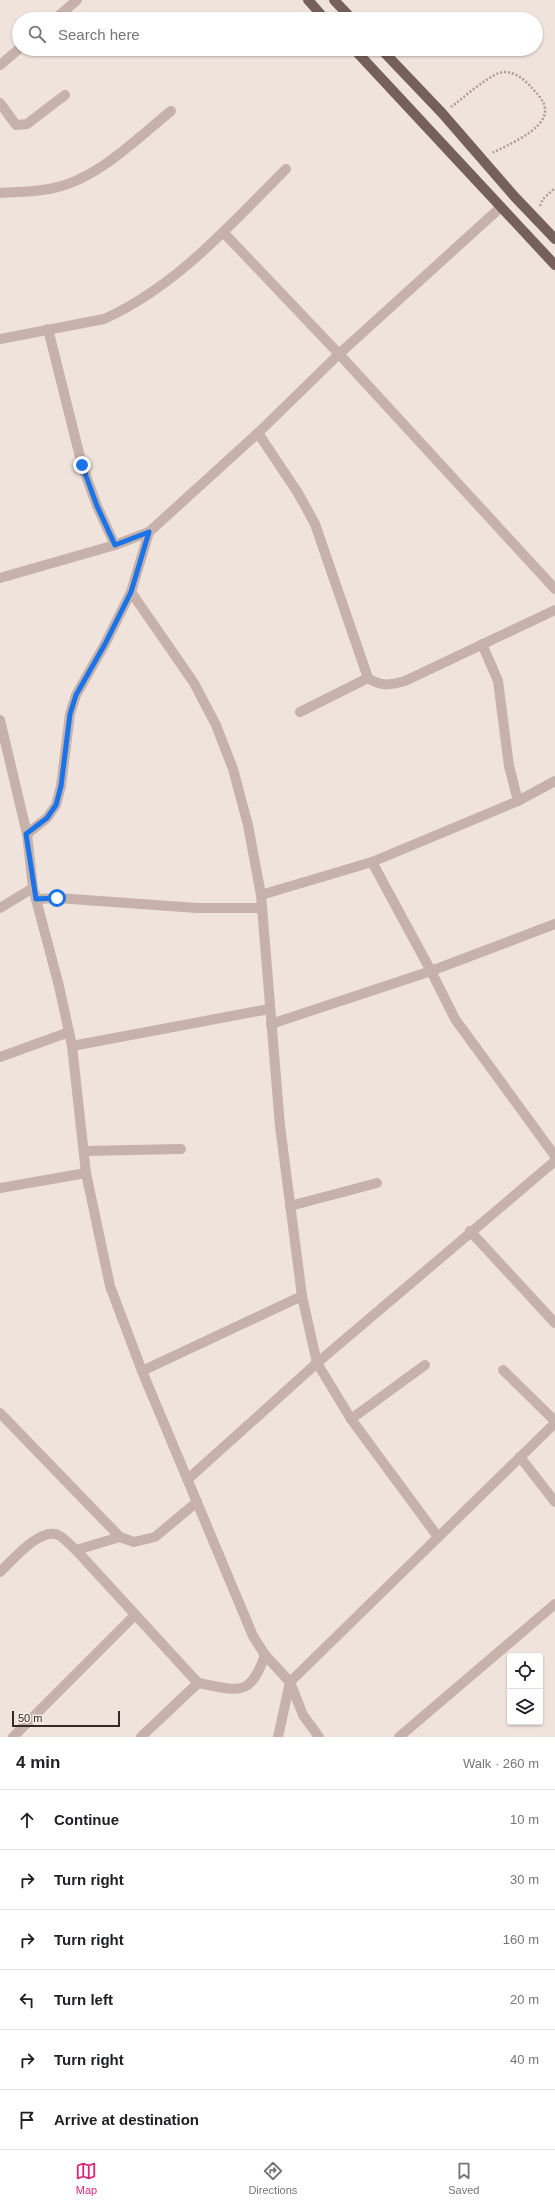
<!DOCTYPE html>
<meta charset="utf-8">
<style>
:root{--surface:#fff;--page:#f6f6f6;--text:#202124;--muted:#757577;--line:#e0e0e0;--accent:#db2777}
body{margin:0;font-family:Arial,sans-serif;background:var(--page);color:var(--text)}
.controls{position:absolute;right:12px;bottom:12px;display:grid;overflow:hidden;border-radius:4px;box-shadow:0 1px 3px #0004}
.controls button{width:36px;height:36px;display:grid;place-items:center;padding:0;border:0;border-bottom:1px solid var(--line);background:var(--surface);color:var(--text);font:20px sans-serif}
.scale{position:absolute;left:12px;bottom:10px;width:108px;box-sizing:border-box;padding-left:4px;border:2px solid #342a29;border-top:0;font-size:11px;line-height:14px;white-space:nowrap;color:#342a29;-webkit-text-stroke:3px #f7eee8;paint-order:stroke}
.stop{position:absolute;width:12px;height:12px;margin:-9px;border:3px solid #1a73e8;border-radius:50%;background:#fff}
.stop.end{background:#1a73e8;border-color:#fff;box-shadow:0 1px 4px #0008}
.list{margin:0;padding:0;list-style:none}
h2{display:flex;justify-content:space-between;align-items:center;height:52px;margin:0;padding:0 16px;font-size:17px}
h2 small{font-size:13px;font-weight:400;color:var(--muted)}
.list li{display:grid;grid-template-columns:26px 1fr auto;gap:12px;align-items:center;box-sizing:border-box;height:60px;padding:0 16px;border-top:1px solid var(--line)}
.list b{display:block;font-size:15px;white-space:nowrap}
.list em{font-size:13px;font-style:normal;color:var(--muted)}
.icon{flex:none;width:22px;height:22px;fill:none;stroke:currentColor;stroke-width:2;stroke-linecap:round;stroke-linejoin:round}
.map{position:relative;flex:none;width:555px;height:1737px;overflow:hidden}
.search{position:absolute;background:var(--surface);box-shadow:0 1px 3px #0004;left:12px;right:12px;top:12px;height:44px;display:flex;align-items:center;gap:10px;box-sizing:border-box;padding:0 14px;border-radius:22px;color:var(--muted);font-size:15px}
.sheet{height:412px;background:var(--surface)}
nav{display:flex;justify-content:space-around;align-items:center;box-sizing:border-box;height:56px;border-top:1px solid var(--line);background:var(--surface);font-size:11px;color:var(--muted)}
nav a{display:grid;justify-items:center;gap:2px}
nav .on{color:var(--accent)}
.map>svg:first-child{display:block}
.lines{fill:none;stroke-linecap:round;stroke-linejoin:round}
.path{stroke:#b29c94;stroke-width:2.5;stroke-dasharray:2 2;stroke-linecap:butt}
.street{stroke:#c6b2aa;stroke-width:10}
.primary{stroke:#75605b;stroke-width:10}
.route{stroke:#1a73e8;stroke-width:5}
</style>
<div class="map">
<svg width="555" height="1737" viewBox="0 0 555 1737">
<rect width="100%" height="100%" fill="#efe3dc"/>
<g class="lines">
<!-- path -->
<g class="path">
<path d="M451 107C462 99 492 72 504 72 516 72 525 80 532 88 538 95 546 102 545 112 544 130 506 146 492 153"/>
<polyline points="540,206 543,199 555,188"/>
</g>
<!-- street -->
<g class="street">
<polyline points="55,19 77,0"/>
<polyline points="0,65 19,49"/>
<polyline points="0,103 16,125 27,124 65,95"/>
<path d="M0 193C16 192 33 192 49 189 96 181 135 140 171 111"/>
<polyline points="223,232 339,354 555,589"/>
<polyline points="48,329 82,465 97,506 115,545"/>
<path d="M0 339 104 319C176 287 231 224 286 169"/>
<path d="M258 433 298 493 315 524 368 678C381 687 390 685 405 681L555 610"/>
<polyline points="0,578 115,545 149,532"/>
<polyline points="131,592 194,683 216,725 233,769 248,825 261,895 280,1126 302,1296 317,1363 351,1419 438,1537"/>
<polyline points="482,644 498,681 509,766 518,801"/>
<polyline points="300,712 368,678"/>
<polyline points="0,720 27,834 33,888 59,986 72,1046 86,1173 110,1286 142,1371 253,1636 265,1655 290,1682 303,1715 319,1737"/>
<polyline points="27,834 47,818 56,805 61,786 70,714 76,695 105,644 131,592 149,532 258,433 339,354 501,207"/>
<polyline points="372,862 431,971 455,1019 555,1156"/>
<polyline points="261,895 372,862 518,801 555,781"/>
<polyline points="36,899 57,898 197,908 262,908"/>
<polyline points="0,908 33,888"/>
<polyline points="271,1024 431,971 555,924"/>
<polyline points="72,1046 269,1009"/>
<polyline points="0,1057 69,1032"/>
<polyline points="84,1151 181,1149"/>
<polyline points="0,1188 86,1173"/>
<polyline points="290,1206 377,1183"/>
<polyline points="470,1231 555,1323"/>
<polyline points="503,1370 555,1421"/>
<polyline points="142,1371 302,1296"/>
<polyline points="0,1413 120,1537 134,1542 155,1537 197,1502"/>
<polyline points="351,1419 425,1365"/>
<polyline points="520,1457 555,1502"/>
<polyline points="188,1479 317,1363 555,1161"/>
<polyline points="76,1550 120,1537"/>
<path d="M0 1572C13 1560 37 1530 56 1534 63 1536 70 1545 76 1550L198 1683"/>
<polyline points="13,1737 135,1615"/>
<path d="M141 1737 198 1683C237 1690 250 1699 265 1655"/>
<polyline points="278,1737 290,1682 555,1423"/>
<polyline points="399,1737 555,1604"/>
</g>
<!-- primary -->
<g class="primary">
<polyline points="308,0 325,19"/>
<polyline points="334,0 352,19"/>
<polyline points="354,49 555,265"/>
<polyline points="381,49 442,113 514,196 555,239"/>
</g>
</g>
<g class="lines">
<!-- route -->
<polyline class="route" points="57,898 36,899 26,834 47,818 56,805 61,786 70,714 76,695 105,644 131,592 149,532 115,545 97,506 82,465"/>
</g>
</svg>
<div class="controls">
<button><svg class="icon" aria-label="locate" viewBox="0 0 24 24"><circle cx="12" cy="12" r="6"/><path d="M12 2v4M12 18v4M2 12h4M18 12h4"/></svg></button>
<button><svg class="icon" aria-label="layers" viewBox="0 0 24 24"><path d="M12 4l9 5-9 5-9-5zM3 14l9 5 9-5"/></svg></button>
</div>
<div class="scale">50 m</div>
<div class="stop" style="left:57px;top:898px"></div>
<div class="stop end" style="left:82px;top:465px"></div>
<div class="search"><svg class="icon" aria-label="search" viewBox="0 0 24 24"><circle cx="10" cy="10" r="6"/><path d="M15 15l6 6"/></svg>Search here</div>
</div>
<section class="sheet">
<h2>4 min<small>Walk · 260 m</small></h2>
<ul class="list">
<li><svg class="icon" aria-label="ahead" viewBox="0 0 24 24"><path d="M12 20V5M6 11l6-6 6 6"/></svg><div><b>Continue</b></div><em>10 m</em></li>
<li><svg class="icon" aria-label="right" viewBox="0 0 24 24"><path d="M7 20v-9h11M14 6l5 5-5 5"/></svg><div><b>Turn right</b></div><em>30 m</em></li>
<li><svg class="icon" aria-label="right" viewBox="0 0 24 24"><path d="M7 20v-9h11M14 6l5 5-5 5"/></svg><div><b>Turn right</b></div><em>160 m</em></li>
<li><svg class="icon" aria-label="left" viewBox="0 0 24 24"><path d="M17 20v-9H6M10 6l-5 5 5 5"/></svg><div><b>Turn left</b></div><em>20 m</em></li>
<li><svg class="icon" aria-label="right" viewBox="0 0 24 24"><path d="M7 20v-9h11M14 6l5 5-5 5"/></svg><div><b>Turn right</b></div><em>40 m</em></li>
<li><svg class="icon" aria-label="arrive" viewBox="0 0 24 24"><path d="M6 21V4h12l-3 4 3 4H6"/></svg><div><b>Arrive at destination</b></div></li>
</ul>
</section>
<nav>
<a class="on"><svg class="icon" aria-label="map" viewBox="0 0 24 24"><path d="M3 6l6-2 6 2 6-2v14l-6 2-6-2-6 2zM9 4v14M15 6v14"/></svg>Map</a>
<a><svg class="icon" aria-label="directions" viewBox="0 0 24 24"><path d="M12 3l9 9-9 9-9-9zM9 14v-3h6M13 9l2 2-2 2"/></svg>Directions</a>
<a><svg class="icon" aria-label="saved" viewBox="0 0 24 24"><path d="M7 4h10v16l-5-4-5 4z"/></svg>Saved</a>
</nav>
